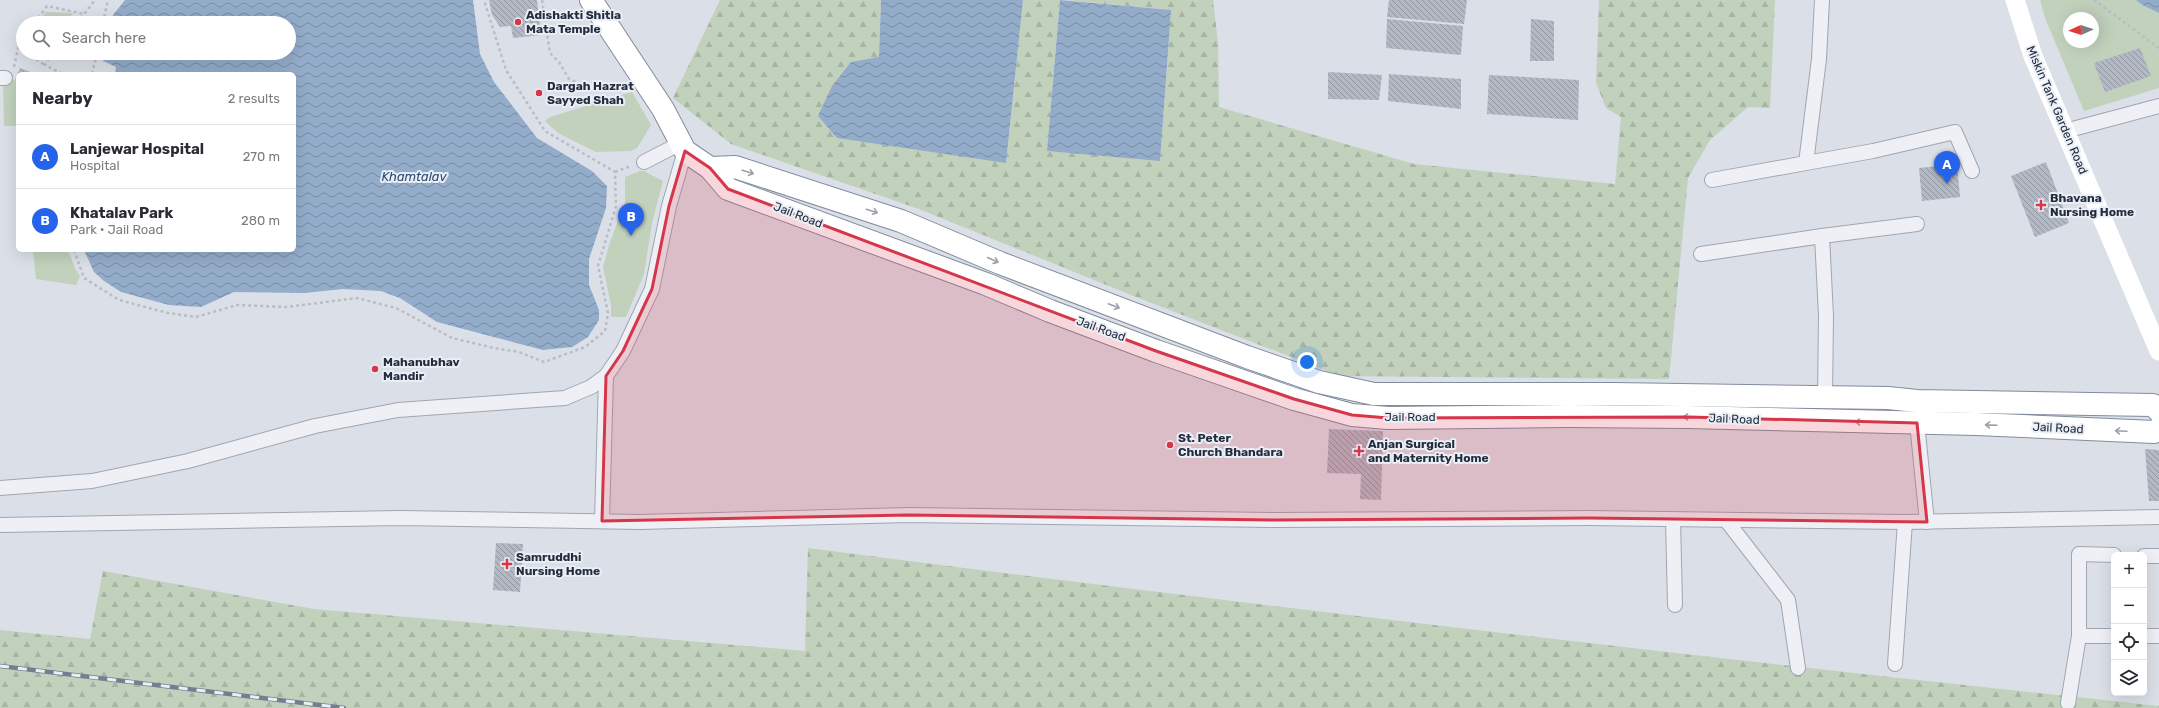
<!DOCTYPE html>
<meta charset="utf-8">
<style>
:root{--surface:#fff;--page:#f2f2f3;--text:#2b2b33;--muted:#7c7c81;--line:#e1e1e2;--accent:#2563eb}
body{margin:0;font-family:Rubik,sans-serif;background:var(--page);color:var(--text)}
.controls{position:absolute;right:12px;bottom:12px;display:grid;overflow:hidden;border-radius:6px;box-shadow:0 4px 16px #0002}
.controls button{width:36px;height:36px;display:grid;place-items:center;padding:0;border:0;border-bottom:1px solid var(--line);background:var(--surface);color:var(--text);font:20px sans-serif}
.compass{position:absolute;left:2063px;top:12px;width:36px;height:36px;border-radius:50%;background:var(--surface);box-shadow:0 4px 16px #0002;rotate:267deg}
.you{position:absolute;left:1307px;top:362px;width:14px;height:14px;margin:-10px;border:3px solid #fff;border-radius:50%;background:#1a73e8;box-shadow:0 0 0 6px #1a73e833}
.badge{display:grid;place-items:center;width:26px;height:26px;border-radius:50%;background:var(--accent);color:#fff;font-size:13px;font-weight:700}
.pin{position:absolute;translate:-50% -33px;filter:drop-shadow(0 1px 2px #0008)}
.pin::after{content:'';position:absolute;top:21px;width:14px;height:12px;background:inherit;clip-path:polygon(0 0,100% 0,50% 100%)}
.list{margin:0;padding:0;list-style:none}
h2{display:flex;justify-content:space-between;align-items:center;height:52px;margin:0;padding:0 16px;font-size:17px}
h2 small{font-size:13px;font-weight:400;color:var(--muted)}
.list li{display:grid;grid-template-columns:26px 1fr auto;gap:12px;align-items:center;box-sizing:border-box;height:64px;padding:0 16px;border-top:1px solid var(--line)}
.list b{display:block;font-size:15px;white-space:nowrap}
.list p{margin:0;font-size:13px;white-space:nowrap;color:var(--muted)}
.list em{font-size:13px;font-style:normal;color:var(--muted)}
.icon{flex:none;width:22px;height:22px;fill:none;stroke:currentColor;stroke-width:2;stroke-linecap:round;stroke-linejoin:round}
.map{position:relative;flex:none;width:2159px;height:708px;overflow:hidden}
.search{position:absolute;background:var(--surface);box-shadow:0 4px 16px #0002;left:16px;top:16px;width:280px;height:44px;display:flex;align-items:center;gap:10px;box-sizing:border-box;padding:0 14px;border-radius:22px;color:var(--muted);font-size:15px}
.panel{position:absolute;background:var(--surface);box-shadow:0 4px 16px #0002;left:16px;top:72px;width:280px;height:180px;border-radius:6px}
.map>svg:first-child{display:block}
.forest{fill:url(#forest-firs)}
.park{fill:#c1d1bc;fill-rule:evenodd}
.water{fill:url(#water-waves)}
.building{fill:url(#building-back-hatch)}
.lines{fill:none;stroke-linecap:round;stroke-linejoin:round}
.street-casing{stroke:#a0a6b1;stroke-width:16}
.highway-casing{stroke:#828c9e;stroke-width:24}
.path{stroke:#b9bdc5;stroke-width:2.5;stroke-dasharray:3 3;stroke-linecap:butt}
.street{stroke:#eef0f5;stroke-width:14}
.secondary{stroke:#fff;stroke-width:19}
.highway{stroke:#fff;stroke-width:22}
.rail-casing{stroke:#747e91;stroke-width:4.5}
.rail{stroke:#eaeef5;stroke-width:3;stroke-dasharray:9;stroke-linecap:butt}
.oneway{stroke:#9ca0a8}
.marked{fill:#d6364a;fill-opacity:0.2;stroke:#d6364a;stroke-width:3;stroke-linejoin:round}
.poi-dot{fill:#d6364a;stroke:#eaeef5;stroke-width:1.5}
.labels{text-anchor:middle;stroke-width:4;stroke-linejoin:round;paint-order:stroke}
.poi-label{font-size:12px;font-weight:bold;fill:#242d3e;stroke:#eaeef5;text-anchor:start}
.street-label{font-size:12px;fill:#242d3e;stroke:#eaeef5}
.water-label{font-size:13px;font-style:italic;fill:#2c4a74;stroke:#eaeef5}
</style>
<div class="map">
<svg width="2159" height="708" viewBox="0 0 2159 708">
<defs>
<pattern id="forest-firs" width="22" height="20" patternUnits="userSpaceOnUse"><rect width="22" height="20" fill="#c1d1bc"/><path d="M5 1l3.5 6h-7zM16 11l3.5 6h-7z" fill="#a6b4a3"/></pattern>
<pattern id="water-waves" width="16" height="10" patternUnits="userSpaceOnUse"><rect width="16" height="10" fill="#93acca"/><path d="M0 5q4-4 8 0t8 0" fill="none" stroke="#788ca5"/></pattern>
<pattern id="building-back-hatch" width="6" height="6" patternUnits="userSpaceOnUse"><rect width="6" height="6" fill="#b2b8c4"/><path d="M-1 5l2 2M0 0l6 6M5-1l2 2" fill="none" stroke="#9196a1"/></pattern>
</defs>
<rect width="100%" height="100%" fill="#dbdfe7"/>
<!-- forest -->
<g class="forest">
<polygon points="720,0 881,0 879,57 1006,163 1023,0 1060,0 1047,151 1160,160 1171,10 1066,0 1213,0 1218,43 1219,107 1414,164 1615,184 1621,117 1606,108 1596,83 1599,0 1775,0 1770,108 1748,107 1710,140 1688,178 1669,379 1340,376 1131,295 919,209 731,144 673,98"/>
<path d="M808 548C1258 606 1708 658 2159 706V708H0V630L90 639 103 571 314 609 805 651Z"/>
</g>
<!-- park -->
<g class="park">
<path d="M2040 0H2136L2142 5 2159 13V88L2084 111 2045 18ZM2069 18H2093V42H2069Z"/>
<polygon points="46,12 73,13 66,23 37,23"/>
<polygon points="15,80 18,82 18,126 4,126 3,81"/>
<polygon points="632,92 651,125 637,148 631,151 596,152 558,133 545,121 550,117"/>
<polygon points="640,171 644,171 663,181 652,223 644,274 626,317 611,317 611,305 603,267 609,245 625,202 625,177"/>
<polygon points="33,250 68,250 75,268 80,276 76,285 36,279"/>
</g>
<!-- water -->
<g class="water">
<polygon points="125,0 473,0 480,54 494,82 537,138 592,171 607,186 606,208 589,259 589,285 599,310 599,320 588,337 572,347 543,350 437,322 400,298 381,291 343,289 304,293 234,292 201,307 169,305 121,292 104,281 94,272 84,250 294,250 294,74 115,74 116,67 103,61 105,53 289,53 289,23 111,23 113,15"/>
<polygon points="881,0 1023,0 1006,163 837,138 818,116 832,86 851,62 879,57"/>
<polygon points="1060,0 1171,10 1160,161 1047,151"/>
<polygon points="2136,0 2159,0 2159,13 2142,5"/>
</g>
<!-- building -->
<g class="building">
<polygon points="489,0 537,0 541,35 513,38 511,26 500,27 492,15"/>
<polygon points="1389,0 1467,0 1464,24 1387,17"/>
<polygon points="1387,19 1463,26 1461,55 1386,48"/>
<polygon points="1531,19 1554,21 1554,61 1530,61"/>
<polygon points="2140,48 2151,76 2105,92 2094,63"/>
<polygon points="20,68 35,74 18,74 18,81 15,80"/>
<polygon points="1328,72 1382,75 1379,100 1328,99"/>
<polygon points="1389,74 1461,79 1461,109 1388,101"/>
<polygon points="1489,75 1579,80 1578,120 1487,114"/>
<polygon points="2046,162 2069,223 2035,237 2011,176"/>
<polygon points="1957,164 1960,197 1922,201 1919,168"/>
<polygon points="1329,429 1383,431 1381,500 1360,499 1361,474 1327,473"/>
<polygon points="2145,449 2159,450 2159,501 2149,501"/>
<polygon points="496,543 523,544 520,592 493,590"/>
</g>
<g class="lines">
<defs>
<g id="street">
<polyline points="0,78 5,78"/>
<polyline points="2065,131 2159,106"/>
<polyline points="644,162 681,143"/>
<polyline points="1806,163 1873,151 1955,132 1972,171"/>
<polyline points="1712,180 1806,163 1819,59 1822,0"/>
<polyline points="1822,236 1917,224"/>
<polyline points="1701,254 1822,236 1826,316 1825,397"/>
<polyline points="1917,423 1927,522"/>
<polyline points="0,488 92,481 188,461 315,426 398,410 565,398 591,387 606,376 623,351 652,289 669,206 685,151"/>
<polyline points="1673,520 1675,605"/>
<polyline points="1726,520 1788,600 1798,668"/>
<polyline points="602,521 606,376"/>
<polyline points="0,525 400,518 640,522 909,515 1275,520 1589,518 1905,522 2159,517"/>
<polyline points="2114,555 2079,554 2079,636 2114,636"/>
<polyline points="2144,556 2159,556"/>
<polyline points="2144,636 2159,636"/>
<polyline points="1895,664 1905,522"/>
<polyline points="2068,703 2079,636"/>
</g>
<g id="highway">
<polyline points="591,0 663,109 685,151 710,168 728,189 986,284 1050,311 1156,351 1294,399 1352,415 1388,418 1568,416 1688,417 1976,424 2154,432 2159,429"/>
<polyline points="710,168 735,167 901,221 1000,263 1247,357 1319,382 1374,394 1614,394 1888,398 1917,401 2153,405 2159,411"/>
</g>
</defs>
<!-- street casing -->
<use href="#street" class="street-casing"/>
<!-- highway casing -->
<use href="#highway" class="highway-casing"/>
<!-- path -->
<g class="path">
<polyline points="542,0 550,53 559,62 569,79 596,91 624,84"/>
<polyline points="2094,0 2159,48"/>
<polyline points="35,23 47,6 84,14"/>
<polyline points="77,23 95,0"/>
<polyline points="103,23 108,0"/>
<polyline points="18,48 23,51"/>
<polyline points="26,53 45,65"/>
<polyline points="37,53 48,59"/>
<polyline points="52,53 45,65 63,74"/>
<polyline points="14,67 18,48 23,39"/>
<polyline points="92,74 97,53"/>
<polyline points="615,172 631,166"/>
<polyline points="74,250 84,278 119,300 168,313 196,317 237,305 287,307 357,298 396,308 452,338 494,348 519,352 544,362 585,347 605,331 608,313 598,266 616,206 615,172 545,131 506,70 484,0"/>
</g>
<!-- street -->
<use href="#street" class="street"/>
<!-- secondary -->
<polyline class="secondary" points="2015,0 2033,56 2159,351"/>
<!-- highway -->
<use href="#highway" class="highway"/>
<defs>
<polyline id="rail" points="0,666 344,708"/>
</defs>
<!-- rail casing -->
<use href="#rail" class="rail-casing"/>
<!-- rail -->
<use href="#rail" class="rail"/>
</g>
<!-- one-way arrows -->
<defs><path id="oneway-shaft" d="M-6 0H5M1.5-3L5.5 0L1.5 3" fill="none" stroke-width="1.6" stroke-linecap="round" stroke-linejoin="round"/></defs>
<g class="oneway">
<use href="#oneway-shaft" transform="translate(748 172) rotate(18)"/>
<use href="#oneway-shaft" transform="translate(872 211) rotate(18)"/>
<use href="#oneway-shaft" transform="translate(993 260) rotate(24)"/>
<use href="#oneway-shaft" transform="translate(1114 306) rotate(21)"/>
<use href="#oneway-shaft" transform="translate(1689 417) rotate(-178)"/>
<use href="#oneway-shaft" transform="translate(1861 422) rotate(-179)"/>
<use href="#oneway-shaft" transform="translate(1991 425) rotate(-178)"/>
<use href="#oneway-shaft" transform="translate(2121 431) rotate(-177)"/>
</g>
<!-- marked area -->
<path class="marked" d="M685 151 710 168 728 189 1156 351 1294 399 1352 415 1388 418 1688 417 1917 423 1927 522 1589 518 1275 520 909 515 602 521 606 376 623 351 652 289 669 206Z"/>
<!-- markers -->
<g class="poi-dot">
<circle cx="518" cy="22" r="4"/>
<circle cx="539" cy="93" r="4"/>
<path d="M2039 199h4v4h4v4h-4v4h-4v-4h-4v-4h4z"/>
<circle cx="375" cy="369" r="4"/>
<circle cx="1170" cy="445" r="4"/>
<path d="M1357 445h4v4h4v4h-4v4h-4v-4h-4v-4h4z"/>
<path d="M505 558h4v4h4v4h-4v4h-4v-4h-4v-4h4z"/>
</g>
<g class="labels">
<!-- poi labels -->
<g class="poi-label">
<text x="526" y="19">Adishakti Shitla<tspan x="526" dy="14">Mata Temple</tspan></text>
<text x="547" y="90">Dargah Hazrat<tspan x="547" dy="14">Sayyed Shah</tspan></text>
<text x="2050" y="202">Bhavana<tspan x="2050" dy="14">Nursing Home</tspan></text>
<text x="383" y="366">Mahanubhav<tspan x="383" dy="14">Mandir</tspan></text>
<text x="1178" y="442">St. Peter<tspan x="1178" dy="14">Church Bhandara</tspan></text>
<text x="1368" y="448">Anjan Surgical<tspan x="1368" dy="14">and Maternity Home</tspan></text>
<text x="516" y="561">Samruddhi<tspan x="516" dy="14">Nursing Home</tspan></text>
</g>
<!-- street labels -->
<g class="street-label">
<text transform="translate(2057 110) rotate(67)" y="4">Miskin Tank Garden Road</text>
<text transform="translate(798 215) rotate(21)" y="4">Jail Road</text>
<text transform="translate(1101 329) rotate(20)" y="4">Jail Road</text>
<text x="1410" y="421">Jail Road</text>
<text transform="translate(1734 419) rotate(2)" y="4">Jail Road</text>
<text transform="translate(2058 428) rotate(3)" y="4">Jail Road</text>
</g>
<!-- water labels -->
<g class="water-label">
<text x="414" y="181">Khamtalav</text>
</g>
</g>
</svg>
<div class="controls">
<button>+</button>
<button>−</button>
<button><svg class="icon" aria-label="locate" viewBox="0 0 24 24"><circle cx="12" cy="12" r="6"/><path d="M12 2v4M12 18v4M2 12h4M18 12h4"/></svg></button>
<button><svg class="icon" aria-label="layers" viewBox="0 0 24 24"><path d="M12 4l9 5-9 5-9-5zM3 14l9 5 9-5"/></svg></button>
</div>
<svg class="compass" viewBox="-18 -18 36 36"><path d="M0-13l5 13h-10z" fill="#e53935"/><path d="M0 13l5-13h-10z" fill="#7c7c81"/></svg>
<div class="you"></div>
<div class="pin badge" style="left:1947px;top:184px">A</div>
<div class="pin badge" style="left:631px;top:236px">B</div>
<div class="search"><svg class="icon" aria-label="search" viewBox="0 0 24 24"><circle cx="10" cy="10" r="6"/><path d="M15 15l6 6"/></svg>Search here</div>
<section class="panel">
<h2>Nearby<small>2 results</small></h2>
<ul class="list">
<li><span class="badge">A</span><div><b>Lanjewar Hospital</b><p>Hospital</p></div><em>270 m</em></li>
<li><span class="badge">B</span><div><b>Khatalav Park</b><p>Park · Jail Road</p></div><em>280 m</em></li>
</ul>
</section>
</div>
